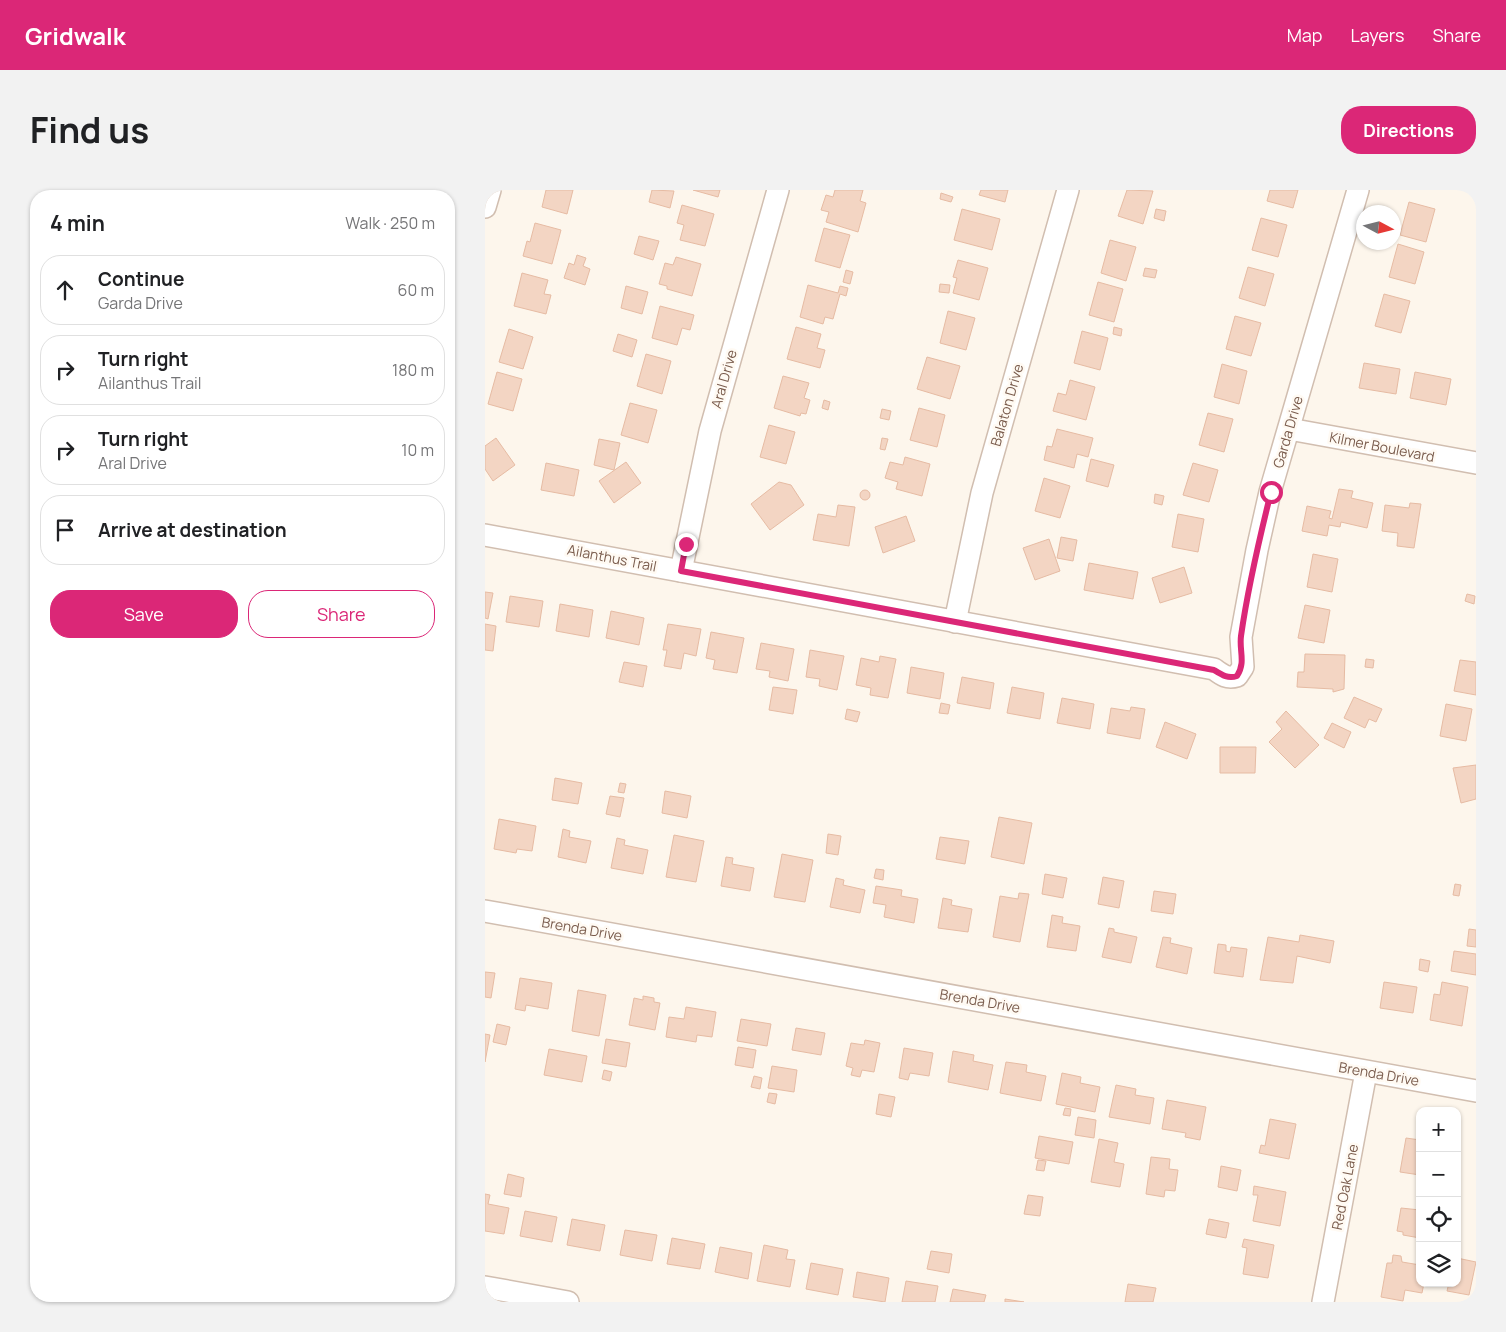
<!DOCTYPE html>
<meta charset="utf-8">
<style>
:root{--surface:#fff;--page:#f2f2f2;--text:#202124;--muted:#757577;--line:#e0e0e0;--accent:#db2777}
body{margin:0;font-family:Manrope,sans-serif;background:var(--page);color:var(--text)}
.controls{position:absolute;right:15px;bottom:15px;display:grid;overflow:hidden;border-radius:10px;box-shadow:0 1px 4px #0004}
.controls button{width:45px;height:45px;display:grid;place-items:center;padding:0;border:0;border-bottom:1px solid var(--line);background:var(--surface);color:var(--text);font:25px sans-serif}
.compass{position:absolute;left:871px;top:15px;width:45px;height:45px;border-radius:50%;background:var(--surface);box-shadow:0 1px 4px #0004;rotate:97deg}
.stop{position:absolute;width:15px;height:15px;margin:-11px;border:4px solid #db2777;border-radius:50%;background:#fff}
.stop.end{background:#db2777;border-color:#fff;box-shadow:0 1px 5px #0008}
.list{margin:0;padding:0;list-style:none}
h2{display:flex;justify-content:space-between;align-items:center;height:65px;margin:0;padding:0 20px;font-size:21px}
h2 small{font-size:16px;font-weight:400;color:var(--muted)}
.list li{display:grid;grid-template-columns:32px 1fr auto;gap:15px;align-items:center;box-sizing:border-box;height:70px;margin:0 10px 10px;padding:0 10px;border:1px solid var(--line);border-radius:20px}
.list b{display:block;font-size:19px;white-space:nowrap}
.list p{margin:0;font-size:16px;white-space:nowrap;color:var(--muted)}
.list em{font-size:16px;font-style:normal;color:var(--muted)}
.actions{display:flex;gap:10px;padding:15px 20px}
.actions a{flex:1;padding:11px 0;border:1px solid var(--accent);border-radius:20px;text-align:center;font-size:18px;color:var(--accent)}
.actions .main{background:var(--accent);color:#fff}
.icon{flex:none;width:28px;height:28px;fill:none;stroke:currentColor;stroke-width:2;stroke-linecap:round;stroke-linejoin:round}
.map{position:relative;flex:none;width:991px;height:1112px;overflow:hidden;border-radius:20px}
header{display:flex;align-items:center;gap:30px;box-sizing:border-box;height:70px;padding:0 25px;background:var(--accent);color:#fff}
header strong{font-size:24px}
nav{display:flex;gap:28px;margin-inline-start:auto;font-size:18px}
.intro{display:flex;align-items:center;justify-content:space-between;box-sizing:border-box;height:120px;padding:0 30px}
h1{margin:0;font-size:35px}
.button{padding:12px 22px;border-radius:20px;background:var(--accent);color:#fff;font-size:18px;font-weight:700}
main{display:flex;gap:30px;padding:0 30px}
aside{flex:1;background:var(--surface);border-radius:20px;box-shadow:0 1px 4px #0004}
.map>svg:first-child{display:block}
.building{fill:#f3d5c3;stroke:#e6bba3}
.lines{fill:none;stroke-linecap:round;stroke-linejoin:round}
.minor-casing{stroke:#d1beb0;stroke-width:24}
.minor{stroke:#fff;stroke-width:21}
.route{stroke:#db2777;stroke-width:6}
.labels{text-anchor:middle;stroke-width:5;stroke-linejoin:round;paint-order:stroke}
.street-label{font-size:14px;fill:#7a5c4d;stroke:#fffaf3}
</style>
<header>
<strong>Gridwalk</strong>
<nav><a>Map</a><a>Layers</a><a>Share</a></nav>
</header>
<div class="intro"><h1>Find us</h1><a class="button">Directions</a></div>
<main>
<aside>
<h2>4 min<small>Walk · 250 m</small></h2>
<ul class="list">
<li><svg class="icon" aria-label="ahead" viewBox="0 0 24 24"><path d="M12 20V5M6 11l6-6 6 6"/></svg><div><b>Continue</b><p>Garda Drive</p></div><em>60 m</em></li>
<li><svg class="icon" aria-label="right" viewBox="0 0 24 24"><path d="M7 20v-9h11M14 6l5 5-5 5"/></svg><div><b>Turn right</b><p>Ailanthus Trail</p></div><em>180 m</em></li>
<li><svg class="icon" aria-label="right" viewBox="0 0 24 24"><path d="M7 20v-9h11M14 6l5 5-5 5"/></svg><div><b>Turn right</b><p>Aral Drive</p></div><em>10 m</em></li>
<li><svg class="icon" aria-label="arrive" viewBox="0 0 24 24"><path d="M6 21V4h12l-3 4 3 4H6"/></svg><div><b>Arrive at destination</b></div></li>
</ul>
<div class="actions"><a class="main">Save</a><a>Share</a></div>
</aside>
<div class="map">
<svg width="991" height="1112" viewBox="0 0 991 1112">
<rect width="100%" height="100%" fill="#fdf6ec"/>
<!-- building -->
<g class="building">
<polygon points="61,0 88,0 82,24 57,17"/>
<polygon points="167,0 189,1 185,18 164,12"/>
<polygon points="208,0 235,0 233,7"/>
<polygon points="350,0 378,0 375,11 381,13 373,42 341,32 344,22 336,20 341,5 348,7"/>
<polygon points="496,0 523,0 520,12 494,5"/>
<polygon points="642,0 668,1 658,34 633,26"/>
<polygon points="785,0 813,0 808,18 782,11"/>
<polygon points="456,3 468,7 466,12 455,9"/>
<polygon points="924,12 950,19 941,52 915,45"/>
<polygon points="197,15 229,24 220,56 195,50 199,35 192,33"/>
<polygon points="477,19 515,29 507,60 469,50"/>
<polygon points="671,19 681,21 679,31 669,28"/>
<polygon points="776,28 802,35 793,67 767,60"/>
<polygon points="50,33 76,40 67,74 38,66 42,51 45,52"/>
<polygon points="339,38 365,45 355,78 330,71"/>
<polygon points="154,46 174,51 168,70 149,64"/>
<polygon points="625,50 651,57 641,91 616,83"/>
<polygon points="913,54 939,62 930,94 904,87"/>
<polygon points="92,65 101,68 98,76 105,79 100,95 79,88 84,73 89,75"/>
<polygon points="191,67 216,74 207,106 182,99 182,96 174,94 180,73 188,75"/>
<polygon points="473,70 503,78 494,110 468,103 472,88 468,87"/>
<polygon points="763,77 789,84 780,116 754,108"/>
<polygon points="660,78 672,80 670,88 658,86"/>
<polygon points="361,80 368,82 365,94 358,92"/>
<polygon points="37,83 63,90 59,104 66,105 61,124 29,116"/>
<polygon points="613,92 638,99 629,132 604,125"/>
<polygon points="455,94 465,95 464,103 454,102"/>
<polygon points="323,95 353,103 355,96 363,98 361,106 355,104 348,129 340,127 338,134 315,127"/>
<polygon points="141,96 163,102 157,124 136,118"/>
<polygon points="899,104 925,111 916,143 890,136"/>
<polygon points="175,116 209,125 205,140 197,138 192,155 167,148"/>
<polygon points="463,121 490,128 481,160 455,153"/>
<polygon points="750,126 776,133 766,166 741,159"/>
<polygon points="311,137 336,144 332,158 340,160 335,178 302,169"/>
<polygon points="629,137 637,139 636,146 628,144"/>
<polygon points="24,139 48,147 38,179 14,172"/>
<polygon points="597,141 623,148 615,180 589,173"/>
<polygon points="133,144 152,150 147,167 128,161"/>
<polygon points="161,164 186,171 177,204 152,196"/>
<polygon points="442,167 475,176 465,209 432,199"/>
<polygon points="879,173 915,179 911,204 874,198"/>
<polygon points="737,174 762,181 754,214 729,207"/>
<polygon points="12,182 37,189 28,221 3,214"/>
<polygon points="930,182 966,189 961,215 925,208"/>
<polygon points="298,186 324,193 319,208 325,210 321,224 316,223 315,226 289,218"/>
<polygon points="585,190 610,197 601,230 568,221 573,203 581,205"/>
<polygon points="339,210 345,212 343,220 337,218"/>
<polygon points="145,213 172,220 163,253 136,245"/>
<polygon points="434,218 460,225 452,257 425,250"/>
<polygon points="397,219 406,221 404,230 395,228"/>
<polygon points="723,223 748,229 739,262 714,255"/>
<polygon points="284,235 310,242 301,274 275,267"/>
<polygon points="572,239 608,248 603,267 592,264 589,278 559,270 562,256 567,257"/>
<polygon points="11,248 30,275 8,291 0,279 0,256"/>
<polygon points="397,248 403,249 400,260 395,259"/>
<polygon points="114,249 135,253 129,280 109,275"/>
<polygon points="420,267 445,274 437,306 411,299 413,292 400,288 405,272 418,275"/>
<polygon points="606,269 629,275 623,297 601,291"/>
<polygon points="141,272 156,293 129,313 114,291"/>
<polygon points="61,273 94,280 89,306 56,300"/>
<polygon points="708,273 733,280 724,312 698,305"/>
<polygon points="559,288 585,296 575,328 550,321"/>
<polygon points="294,292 306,295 319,315 285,340 266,314"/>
<polygon points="854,299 868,301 866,308 888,313 882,338 856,332 855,337 844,335 842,346 817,341 822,316 846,321 844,328 847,329"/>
<circle cx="380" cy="305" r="5"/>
<polygon points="670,304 679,306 677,315 669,313"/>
<polygon points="925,313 936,314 929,358 912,356 913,343 897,341 900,315 924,318"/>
<polygon points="353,315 370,317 364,356 328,350 333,324 351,327"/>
<polygon points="693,324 719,329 713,362 687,357"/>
<polygon points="421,326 430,351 398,363 390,337"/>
<polygon points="576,347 592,350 588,371 572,368"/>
<polygon points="564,349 575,381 550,390 538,358"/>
<polygon points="828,364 853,369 847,402 822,397"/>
<polygon points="604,373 653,382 648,409 599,400"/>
<polygon points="699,377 707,403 675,413 667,388"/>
<polygon points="0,402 8,403 3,429 0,428"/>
<polygon points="982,404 990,406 989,414 980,411"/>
<polygon points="25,406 58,411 54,437 21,432"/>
<polygon points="75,414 108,420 104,447 71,441"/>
<polygon points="820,415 845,420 839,453 813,448"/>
<polygon points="126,421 159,428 154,455 121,448"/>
<polygon points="0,434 11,436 8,461 0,460"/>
<polygon points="183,434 216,439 211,466 199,463 196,479 179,476 182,460 178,460"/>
<polygon points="226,442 259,448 252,483 228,479 230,470 221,468"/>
<polygon points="276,453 309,459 303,491 284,487 285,481 271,479"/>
<polygon points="325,460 359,466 352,500 334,496 335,489 321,487"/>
<polygon points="820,464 860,465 859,499 848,502 848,499 812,497 813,482 819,482"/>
<polygon points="395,466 411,469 403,508 385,505 386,498 371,495 376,468 394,472"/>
<polygon points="881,469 889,470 888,478 880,477"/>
<polygon points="975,470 991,472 991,505 969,501"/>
<polygon points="139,472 162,476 158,497 134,492"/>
<polygon points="426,477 459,483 455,509 422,503"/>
<polygon points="477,487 509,493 505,519 472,513"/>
<polygon points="288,497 312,500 308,524 284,520"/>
<polygon points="527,497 559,503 555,529 522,523"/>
<polygon points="869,507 897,519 891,532 884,529 880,538 859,528"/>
<polygon points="577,508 609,514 605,539 572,533"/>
<polygon points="456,513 465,515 463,524 454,523"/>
<polygon points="961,514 987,519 981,551 955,546"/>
<polygon points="646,517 660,519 655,549 622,543 626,518 645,521"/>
<polygon points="362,519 375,522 372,532 360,529"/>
<polygon points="801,521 834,555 810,578 784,552 797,539 791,532"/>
<polygon points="680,532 711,544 702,569 671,557"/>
<polygon points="847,533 866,542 859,558 839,548"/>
<polygon points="735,557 771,557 770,583 735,583"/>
<polygon points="991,575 991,609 976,613 968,578"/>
<polygon points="70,588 97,593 93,614 67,610"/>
<polygon points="135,593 141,594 139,603 133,602"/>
<polygon points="180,601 206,606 202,628 177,623"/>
<polygon points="125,606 139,608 135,627 121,624"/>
<polygon points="514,627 547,633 539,674 506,667"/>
<polygon points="14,629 51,636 47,661 32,659 31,663 9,659"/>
<polygon points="78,639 85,641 84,647 106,651 101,673 73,667"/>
<polygon points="343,644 356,646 353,665 341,663"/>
<polygon points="189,645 219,651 211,692 181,687"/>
<polygon points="455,647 484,651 480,674 451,669"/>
<polygon points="132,648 140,650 139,655 163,660 158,684 126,678"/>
<polygon points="297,664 328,670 320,712 289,707"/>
<polygon points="241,667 248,668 247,674 269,678 265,701 236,696"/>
<polygon points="391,679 399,680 398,690 389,688"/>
<polygon points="560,684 582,688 578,708 557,704"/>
<polygon points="618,687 639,691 634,718 613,714"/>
<polygon points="351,688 359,690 358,695 380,700 375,723 345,717"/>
<polygon points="970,694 976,695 974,706 968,705"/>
<polygon points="391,696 417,700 416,706 433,709 429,733 399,727 401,715 388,713"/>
<polygon points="669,701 691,704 688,724 666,721"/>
<polygon points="534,703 544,704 535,752 508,747 515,706 533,709"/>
<polygon points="458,708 467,710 466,715 487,719 483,742 453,738"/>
<polygon points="567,725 578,727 577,733 595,736 591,761 562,757"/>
<polygon points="624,738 629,739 629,742 652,747 646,773 617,767"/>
<polygon points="984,739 991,740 991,757 982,756"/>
<polygon points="815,745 849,751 845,773 812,766 808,793 775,790 783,747 814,752"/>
<polygon points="678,747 686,748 685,753 707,758 702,784 671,777"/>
<polygon points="733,754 741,755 741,761 745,762 746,757 762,759 758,787 729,783"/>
<polygon points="969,761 991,764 991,785 966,781"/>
<polygon points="935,769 945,771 943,782 934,780"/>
<polygon points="0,782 10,783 6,808 0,807"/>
<polygon points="35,788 67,793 63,819 41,815 40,821 30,819"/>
<polygon points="899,792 932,797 928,823 895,818"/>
<polygon points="957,792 983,797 977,836 945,830 949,804 955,805"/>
<polygon points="93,800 121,805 114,846 87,841"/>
<polygon points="158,806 169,808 169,812 175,813 170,840 144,835 149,808 158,810"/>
<polygon points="201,817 231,822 227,847 212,845 211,852 181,847 184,827 199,829"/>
<polygon points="256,829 286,834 282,856 252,851"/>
<polygon points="12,834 25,837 21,855 8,852"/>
<polygon points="311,838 340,843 336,865 307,860"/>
<polygon points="0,844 5,845 0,872"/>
<polygon points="121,849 145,853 141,877 117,873"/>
<polygon points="380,850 395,853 389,882 377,880 375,887 366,885 368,878 361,876 366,853 379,855"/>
<polygon points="253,857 271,860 268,878 250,875"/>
<polygon points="419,858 448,863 444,886 425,883 423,890 414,888"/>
<polygon points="64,859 102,866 97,892 59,885"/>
<polygon points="468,861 489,865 488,871 508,875 503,900 463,892"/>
<polygon points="521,872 542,875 541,882 561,886 556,911 515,903"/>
<polygon points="287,876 312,880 309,902 283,898"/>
<polygon points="119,880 127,882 125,891 117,889"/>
<polygon points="577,883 596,887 595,893 615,897 610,922 571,914"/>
<polygon points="269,886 277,888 275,899 266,897"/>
<polygon points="631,895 651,899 650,905 669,908 665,934 624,927"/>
<polygon points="284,903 292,904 290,914 282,912"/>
<polygon points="394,904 410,907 406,927 391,924"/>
<polygon points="682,910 721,917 715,950 700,947 701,943 677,939"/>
<polygon points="580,918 586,919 585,926 578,925"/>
<polygon points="593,927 611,930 609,948 590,945"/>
<polygon points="785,929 811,934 804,969 774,963 776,955 780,956"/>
<polygon points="554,946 588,952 584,974 550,968"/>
<polygon points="921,948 935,950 935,985 915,982"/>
<polygon points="614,949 633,953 629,972 639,974 635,997 606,992"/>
<polygon points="666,967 685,969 684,979 693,980 690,1001 680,1000 679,1007 661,1004"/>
<polygon points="553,970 561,971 559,981 551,980"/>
<polygon points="736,976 756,980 752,1001 733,997"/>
<polygon points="23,984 39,988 36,1007 19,1004"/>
<polygon points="769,996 801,1002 795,1036 768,1031 773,1005 768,1005"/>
<polygon points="0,1004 5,1005 3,1014 24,1018 19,1044 0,1041"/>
<polygon points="543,1005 558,1007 555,1026 539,1024"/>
<polygon points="916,1018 935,1020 935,1048 918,1045 918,1042 912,1041"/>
<polygon points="40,1021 72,1027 67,1052 35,1046"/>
<polygon points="87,1029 120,1035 115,1061 82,1055"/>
<polygon points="724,1029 744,1033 741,1048 721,1044"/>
<polygon points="140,1040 172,1045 167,1071 135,1065"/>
<polygon points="187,1048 220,1054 215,1079 182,1074"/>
<polygon points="759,1049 789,1055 783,1088 758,1084 762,1058 757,1057"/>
<polygon points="279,1055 303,1060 301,1069 310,1070 305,1097 272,1091"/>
<polygon points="235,1057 267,1063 263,1089 230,1082"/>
<polygon points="446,1061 467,1064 464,1083 442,1079"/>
<polygon points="908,1065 916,1066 917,1072 935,1075 935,1093 939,1093 937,1103 920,1100 918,1111 896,1107 902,1073 907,1073"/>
<polygon points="972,1068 991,1072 984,1105 962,1101 964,1093 972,1093"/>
<polygon points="326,1073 358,1079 353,1105 321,1099"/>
<polygon points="372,1082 404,1088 400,1112 368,1107"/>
<polygon points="421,1091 453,1096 450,1112 417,1112"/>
<polygon points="643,1094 671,1098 668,1112 640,1112"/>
<polygon points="468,1099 501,1105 499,1112 465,1112"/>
<polygon points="520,1109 539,1112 520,1112"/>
</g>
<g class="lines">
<defs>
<g id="minor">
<polyline points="0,17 5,0"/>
<polyline points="804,239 991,273"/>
<path d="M0 345 729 479C737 485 742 489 752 486L758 477 756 447 772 360 785 302 873 0"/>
<polyline points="196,381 225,241 293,0"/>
<polyline points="470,432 497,303 583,0"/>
<polyline points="0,721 991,901"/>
<polyline points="0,1097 83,1112"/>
<polyline points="838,1112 881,882"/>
</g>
</defs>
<!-- minor casing -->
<use href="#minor" class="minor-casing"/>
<!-- minor -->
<use href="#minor" class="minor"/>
</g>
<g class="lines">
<!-- route -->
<path class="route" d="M201 354 196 381 729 480C737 485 743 489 752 486 761 472 754 461 756 446 763 397 774 350 786 302"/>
</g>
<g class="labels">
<!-- street labels -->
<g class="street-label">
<text transform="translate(239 189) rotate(-74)" y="5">Aral Drive</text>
<text transform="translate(522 215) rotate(-74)" y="5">Balaton Drive</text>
<text transform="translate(803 242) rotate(-74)" y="5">Garda Drive</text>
<text transform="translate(897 257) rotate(11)" y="5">Kilmer Boulevard</text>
<text transform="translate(127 368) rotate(11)" y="5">Ailanthus Trail</text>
<text transform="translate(97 739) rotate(10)" y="5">Brenda Drive</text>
<text transform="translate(495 811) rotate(10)" y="5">Brenda Drive</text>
<text transform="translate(894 884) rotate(10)" y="5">Brenda Drive</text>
<text transform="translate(860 997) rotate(-79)" y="5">Red Oak Lane</text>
</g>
</g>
</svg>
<div class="controls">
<button>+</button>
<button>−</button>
<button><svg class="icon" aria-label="locate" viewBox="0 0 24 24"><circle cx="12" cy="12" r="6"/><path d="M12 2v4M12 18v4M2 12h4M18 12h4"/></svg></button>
<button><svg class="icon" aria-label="layers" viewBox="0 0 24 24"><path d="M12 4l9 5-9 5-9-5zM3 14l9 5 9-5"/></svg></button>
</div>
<svg class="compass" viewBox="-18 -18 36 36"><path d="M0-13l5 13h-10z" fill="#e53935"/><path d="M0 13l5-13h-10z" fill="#757577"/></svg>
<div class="stop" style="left:786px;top:302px"></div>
<div class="stop end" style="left:201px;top:354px"></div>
</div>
</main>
